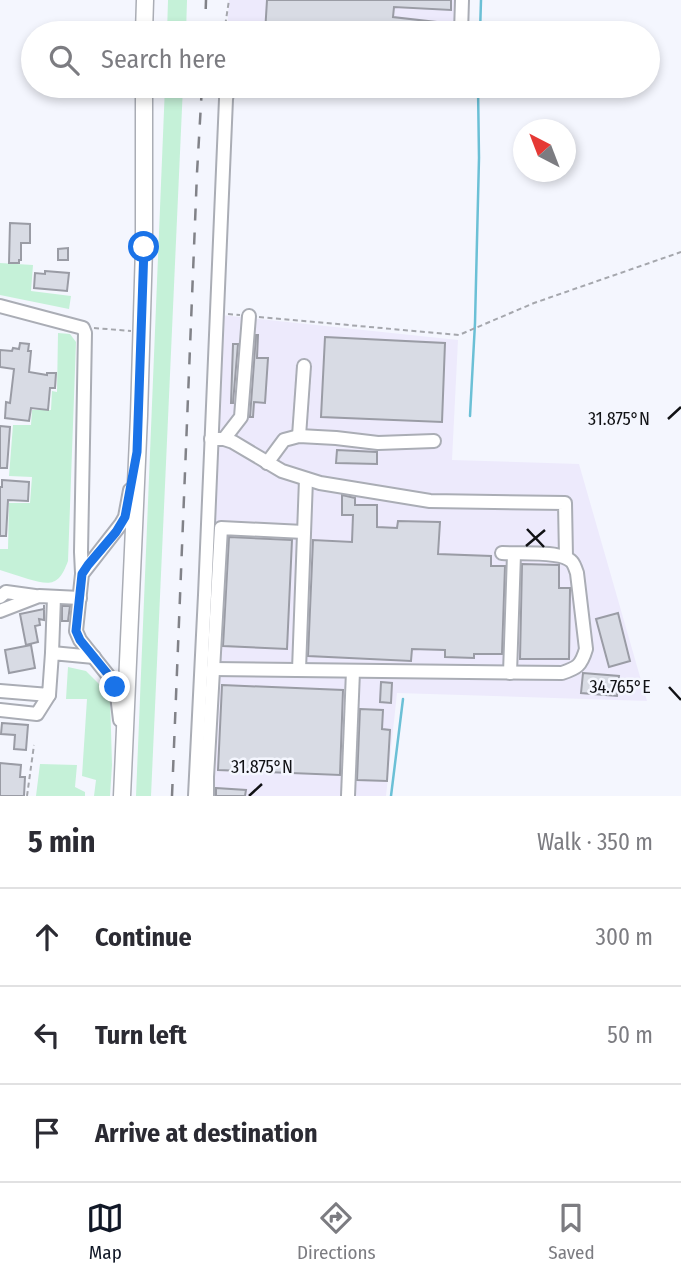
<!DOCTYPE html>
<meta charset="utf-8">
<style>
:root{--surface:#fff;--page:#f2f2f3;--text:#2b2b33;--muted:#7c7c81;--line:#e1e1e2;--accent:#111827}
body{margin:0;font-family:"Fira Sans Condensed",sans-serif;background:var(--page);color:var(--text)}
.compass{position:absolute;left:513px;top:119px;width:63px;height:63px;border-radius:50%;background:var(--surface);box-shadow:0 4px 10px #0003;rotate:318deg}
.stop{position:absolute;width:21px;height:21px;margin:-16px;border:5px solid #1a73e8;border-radius:50%;background:#fff}
.stop.end{background:#1a73e8;border-color:#fff;box-shadow:0 2px 7px #0008}
.list{margin:0;padding:0;list-style:none}
h2{display:flex;justify-content:space-between;align-items:center;height:91px;margin:0;padding:0 28px;font-size:30px}
h2 small{font-size:23px;font-weight:400;color:var(--muted)}
.list li{display:grid;grid-template-columns:46px 1fr auto;gap:21px;align-items:center;box-sizing:border-box;height:98px;padding:0 28px;border-top:2px solid var(--line)}
.list b{display:block;font-size:26px;white-space:nowrap}
.list em{font-size:23px;font-style:normal;color:var(--muted)}
.icon{flex:none;width:38px;height:38px;fill:none;stroke:currentColor;stroke-width:2;stroke-linecap:round;stroke-linejoin:round}
.map{position:relative;flex:none;width:681px;height:796px;overflow:hidden}
.search{position:absolute;background:var(--surface);box-shadow:0 4px 10px #0003;left:21px;right:21px;top:21px;height:77px;display:flex;align-items:center;gap:18px;box-sizing:border-box;padding:0 24px;border-radius:38px;color:var(--muted);font-size:26px}
.sheet{height:385px;background:var(--surface)}
nav{display:flex;justify-content:space-around;align-items:center;box-sizing:border-box;height:98px;border-top:2px solid var(--line);background:var(--surface);font-size:19px;color:var(--muted)}
nav a{display:grid;justify-items:center;gap:4px}
nav .on{color:var(--accent)}
.map>svg:first-child{display:block}
.industrial{fill:#edeafc}
.green{fill:#c5f1d8}
.lines{fill:none;stroke-linecap:round;stroke-linejoin:round}
.stream{stroke:#6bc0d6;stroke-width:2.5}
.building{fill:#d8dbe4;stroke:#9a9ca5;stroke-width:2}
.minor-casing{stroke:#aaadb5;stroke-width:16}
.major-casing{stroke:#aaadb5;stroke-width:19}
.path{stroke:#a5a7ad;stroke-width:2;stroke-dasharray:5 3.5;stroke-linecap:butt}
.minor{stroke:#fff;stroke-width:12}
.major{stroke:#fff;stroke-width:16}
.rail{stroke:#818288;stroke-width:2.5;stroke-dasharray:12 12;stroke-linecap:butt}
.route{stroke:#1a73e8;stroke-width:9}
.ticks{fill:none;stroke:#111215;stroke-width:2.5}
.ticks-label{font-size:18px;text-anchor:middle;fill:#111215;stroke:#f4f6fe;stroke-width:5;stroke-linejoin:round;paint-order:stroke}
</style>
<div class="map">
<svg width="681" height="796" viewBox="0 0 681 796">
<rect width="100%" height="100%" fill="#f4f6fe"/>
<!-- industrial -->
<g class="industrial">
<polygon points="229,0 468,0 466,33 227,33"/>
<polygon points="226,86 463,86 463,89 226,92"/>
<polygon points="221,315 458,340 452,460 579,464 647,701 397,693 386,796 203,796"/>
</g>
<!-- green -->
<g class="green">
<polygon points="168,0 187,0 186,33 167,33"/>
<polygon points="165,86 183,86 151,796 136,796"/>
<polygon points="0,263 33,265 31,291 71,296 69,309 0,295"/>
<path d="M58 333 70 334 76 342 68 561C59 585 52 586 28 579 19 576 9 573 0 570V549H8L9 503H30L32 477 9 476 13 425H31L32 410H51L52 391 57 392Z"/>
<polygon points="68,667 86,671 110,695 112,765 110,796 94,796 96,780 82,776 87,699 66,699"/>
<polygon points="40,764 77,765 75,787 85,792 85,796 36,796"/>
</g>
<g class="lines">
<!-- stream -->
<g class="stream">
<polyline points="480,33 481,0"/>
<polyline points="470,416 475,323 479,158 478,86"/>
<polyline points="391,796 403,699"/>
</g>
</g>
<!-- building -->
<g class="building">
<polygon points="267,0 451,0 451,10 394,7 393,17 436,22 435,33 398,29 398,33 265,33"/>
<polygon points="10,223 30,224 30,243 21,243 21,260 19,260 19,263 9,263"/>
<polygon points="68,248 68,260 58,260 58,249"/>
<polygon points="45,271 69,273 67,291 34,288 35,273 45,274"/>
<polygon points="256,335 258,335 257,358 268,358 265,403 254,402 253,417 250,417"/>
<polygon points="325,337 445,343 442,422 321,417"/>
<polygon points="20,343 29,344 28,351 31,351 29,372 47,375 47,373 56,373 55,388 50,388 48,410 31,408 29,421 5,418 6,402 10,403 14,369 0,367 0,350 12,351 13,348 19,349"/>
<polygon points="233,344 238,344 233,403 231,403"/>
<polygon points="0,426 10,427 7,468 0,468"/>
<polygon points="337,450 377,452 377,464 336,463"/>
<polygon points="2,480 29,482 28,501 8,500 6,536 0,536 0,487 2,487"/>
<polygon points="342,495 355,498 355,505 377,505 377,527 397,528 398,521 440,522 438,554 491,556 491,566 505,566 502,654 474,654 474,658 445,657 445,650 412,649 411,661 308,656 313,540 352,542 353,515 342,515"/>
<polygon points="229,537 292,540 287,649 223,646"/>
<polygon points="522,564 559,565 559,588 570,588 570,590 569,659 520,659"/>
<polygon points="44,605 44,620 39,619 40,625 35,626 38,642 26,645 20,614 44,609"/>
<polygon points="62,606 70,606 68,621 62,621"/>
<polygon points="618,613 630,661 609,667 596,619"/>
<polygon points="31,645 35,668 9,673 5,650"/>
<polygon points="583,673 619,676 617,696 581,693"/>
<polygon points="381,682 392,683 391,703 380,702"/>
<polygon points="222,685 343,690 340,775 218,770"/>
<polygon points="360,709 383,710 382,729 390,730 387,781 357,780"/>
<polygon points="2,723 28,725 26,750 14,749 15,735 1,734"/>
<polygon points="0,763 21,765 20,777 25,777 24,796 0,796"/>
<polygon points="216,788 246,790 245,796 216,796"/>
</g>
<g class="lines">
<defs>
<g id="minor">
<polyline points="461,33 462,0"/>
<polyline points="0,306 83,328 85,333 81,552 82,573"/>
<polyline points="299,436 304,366"/>
<polyline points="211,439 224,439 233,442 282,471 320,483 430,501 565,503 566,557"/>
<polyline points="224,439 241,417 249,316"/>
<polyline points="267,463 284,440 299,436 336,438 378,443 434,441"/>
<polyline points="0,597 6,592 35,596"/>
<polyline points="0,611 39,596 80,598"/>
<polyline points="52,653 54,597"/>
<path d="M213 669 562 673C577 668 581 666 586 649L577 573C576 570 574 564 572 562 562 550 518 554 502 553"/>
<polyline points="299,670 306,479"/>
<polyline points="510,673 514,554"/>
<polyline points="0,691 49,695 52,653 94,657"/>
<polyline points="0,710 37,714 49,695"/>
<polyline points="120,720 117,695 111,679 80,640 76,631 82,574 121,524 125,517 130,490"/>
<polyline points="195,796 205,595 226,99 227,94 234,86"/>
<polyline points="207,796 207,777 221,528 304,532"/>
<polyline points="348,796 353,671"/>
</g>
<g id="major">
<polyline points="144,33 145,0"/>
<polyline points="122,796 139,416 144,247 144,86"/>
</g>
</defs>
<!-- minor casing -->
<use href="#minor" class="minor-casing"/>
<!-- major casing -->
<use href="#major" class="major-casing"/>
<!-- path -->
<g class="path">
<polyline points="224,33 229,0"/>
<polyline points="228,314 240,315"/>
<polyline points="259,317 459,335 534,303 681,252"/>
<polyline points="94,328 131,331"/>
<polyline points="27,796 34,745"/>
</g>
<!-- minor -->
<use href="#minor" class="minor"/>
<!-- major -->
<use href="#major" class="major"/>
<!-- rail -->
<g class="rail">
<polyline points="205,33 206,0"/>
<polyline points="172,796 197,173 202,86"/>
</g>
</g>
<g class="lines">
<!-- route -->
<polyline class="route" points="115,687 111,678 80,640 76,631 82,574 88,565 116,532 125,517 137,452 144,247"/>
</g>
<!-- ticks -->
<path class="ticks" d="M668 419 681 407M527 529 544 547M526 546 545 530M669 687 681 700M249 796 262 784"/>
<g class="ticks-label">
<text x="619" y="425">31.875°N</text>
<text x="620" y="693">34.765°E</text>
<text x="262" y="773">31.875°N</text>
</g>
</svg>
<svg class="compass" viewBox="-18 -18 36 36"><path d="M0-13l5 13h-10z" fill="#e53935"/><path d="M0 13l5-13h-10z" fill="#7c7c81"/></svg>
<div class="stop" style="left:144px;top:247px"></div>
<div class="stop end" style="left:115px;top:687px"></div>
<div class="search"><svg class="icon" aria-label="search" viewBox="0 0 24 24"><circle cx="10" cy="10" r="6"/><path d="M15 15l6 6"/></svg>Search here</div>
</div>
<section class="sheet">
<h2>5 min<small>Walk · 350 m</small></h2>
<ul class="list">
<li><svg class="icon" aria-label="ahead" viewBox="0 0 24 24"><path d="M12 20V5M6 11l6-6 6 6"/></svg><div><b>Continue</b></div><em>300 m</em></li>
<li><svg class="icon" aria-label="left" viewBox="0 0 24 24"><path d="M17 20v-9H6M10 6l-5 5 5 5"/></svg><div><b>Turn left</b></div><em>50 m</em></li>
<li><svg class="icon" aria-label="arrive" viewBox="0 0 24 24"><path d="M6 21V4h12l-3 4 3 4H6"/></svg><div><b>Arrive at destination</b></div></li>
</ul>
</section>
<nav>
<a class="on"><svg class="icon" aria-label="map" viewBox="0 0 24 24"><path d="M3 6l6-2 6 2 6-2v14l-6 2-6-2-6 2zM9 4v14M15 6v14"/></svg>Map</a>
<a><svg class="icon" aria-label="directions" viewBox="0 0 24 24"><path d="M12 3l9 9-9 9-9-9zM9 14v-3h6M13 9l2 2-2 2"/></svg>Directions</a>
<a><svg class="icon" aria-label="saved" viewBox="0 0 24 24"><path d="M7 4h10v16l-5-4-5 4z"/></svg>Saved</a>
</nav>
